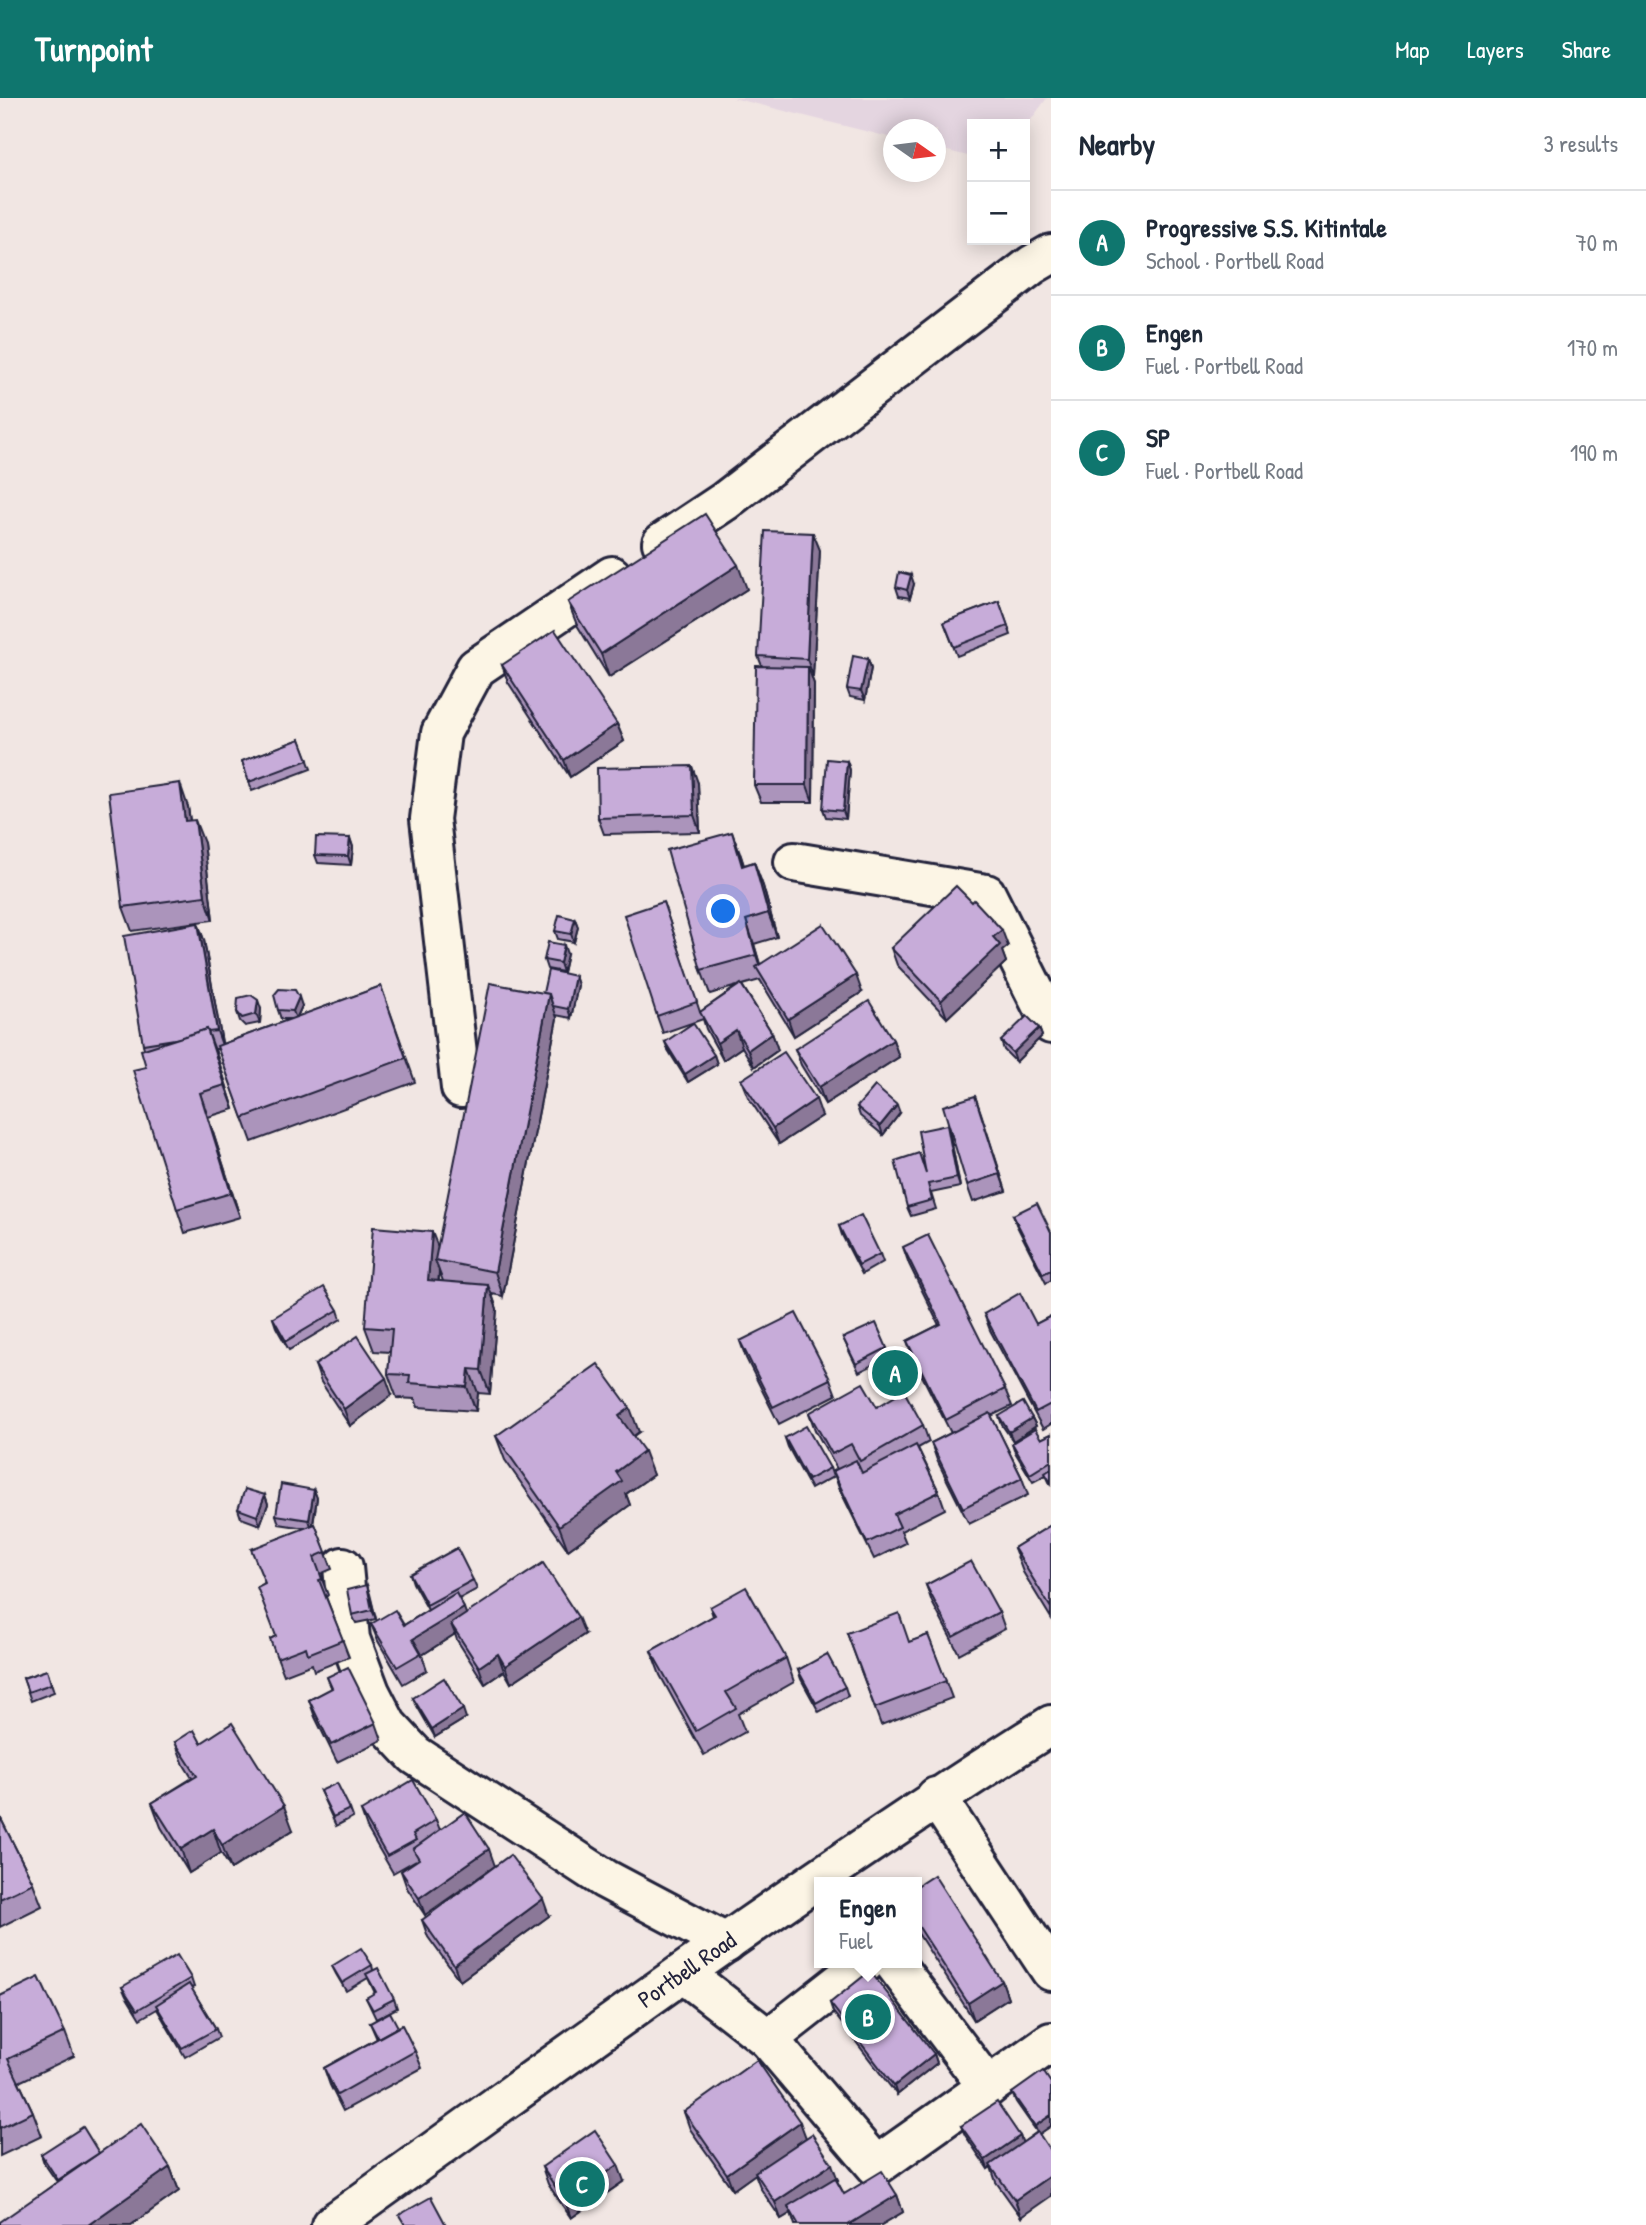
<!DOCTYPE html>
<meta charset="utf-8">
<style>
:root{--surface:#fff;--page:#f2f2f3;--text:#1f2937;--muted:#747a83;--line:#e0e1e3;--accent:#0f766e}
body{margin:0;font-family:"Patrick Hand",sans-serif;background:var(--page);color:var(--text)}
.controls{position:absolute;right:21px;top:21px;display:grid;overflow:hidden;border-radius:0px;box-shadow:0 4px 18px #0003}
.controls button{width:63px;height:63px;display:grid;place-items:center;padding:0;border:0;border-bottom:2px solid var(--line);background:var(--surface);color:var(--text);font:35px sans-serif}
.compass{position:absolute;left:883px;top:21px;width:63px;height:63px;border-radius:50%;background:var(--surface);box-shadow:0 4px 18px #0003;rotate:104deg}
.you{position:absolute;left:724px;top:814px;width:24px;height:24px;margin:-18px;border:5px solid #fff;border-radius:50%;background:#1a73e8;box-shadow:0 0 0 10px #1a73e833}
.badge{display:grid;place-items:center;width:46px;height:46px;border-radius:50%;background:var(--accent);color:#fff;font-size:23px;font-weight:700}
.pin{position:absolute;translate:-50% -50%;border:4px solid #fff;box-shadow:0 2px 7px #0006}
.popup{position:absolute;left:814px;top:1779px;width:108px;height:91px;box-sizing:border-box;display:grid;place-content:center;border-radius:0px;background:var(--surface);filter:drop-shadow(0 2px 5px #0005);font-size:23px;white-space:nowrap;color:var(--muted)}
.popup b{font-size:26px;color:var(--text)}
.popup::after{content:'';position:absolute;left:50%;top:100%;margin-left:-14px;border:14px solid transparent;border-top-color:var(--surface)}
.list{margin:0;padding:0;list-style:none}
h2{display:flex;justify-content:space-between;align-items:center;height:91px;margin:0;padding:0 28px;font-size:30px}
h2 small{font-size:23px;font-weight:400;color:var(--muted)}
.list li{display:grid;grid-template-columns:46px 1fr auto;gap:21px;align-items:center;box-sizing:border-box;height:105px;padding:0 28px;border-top:2px solid var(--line)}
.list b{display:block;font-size:26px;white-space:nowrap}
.list p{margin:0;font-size:23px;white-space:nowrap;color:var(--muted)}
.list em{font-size:23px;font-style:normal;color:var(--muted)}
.map{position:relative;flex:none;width:1051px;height:2127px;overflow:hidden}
header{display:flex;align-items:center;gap:42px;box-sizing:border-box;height:98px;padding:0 35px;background:var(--accent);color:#fff}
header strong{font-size:33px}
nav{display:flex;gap:38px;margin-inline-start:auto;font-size:24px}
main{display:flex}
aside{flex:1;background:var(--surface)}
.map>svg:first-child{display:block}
.built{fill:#e4d5e0}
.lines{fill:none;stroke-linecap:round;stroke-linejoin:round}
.minor-casing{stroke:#22223b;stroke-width:44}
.major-casing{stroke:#22223b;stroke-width:44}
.minor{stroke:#fcf5e5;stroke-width:38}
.major{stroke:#fcf5e5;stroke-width:38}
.wall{fill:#ab94bb;stroke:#22223b;stroke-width:2;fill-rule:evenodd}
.shaded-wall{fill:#8b7898;stroke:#22223b;stroke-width:2}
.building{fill:#c7acd9;stroke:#22223b;stroke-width:2}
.labels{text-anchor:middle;stroke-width:5;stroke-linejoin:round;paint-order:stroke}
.street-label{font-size:24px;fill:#22223b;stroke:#fcf5e5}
</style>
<header>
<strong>Turnpoint</strong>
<nav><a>Map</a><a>Layers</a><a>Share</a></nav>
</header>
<main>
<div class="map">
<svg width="1051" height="2127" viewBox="0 0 1051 2127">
<rect width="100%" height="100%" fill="#f1e6e3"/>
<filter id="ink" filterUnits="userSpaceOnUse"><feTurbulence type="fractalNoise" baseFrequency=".0143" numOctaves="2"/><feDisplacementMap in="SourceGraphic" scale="14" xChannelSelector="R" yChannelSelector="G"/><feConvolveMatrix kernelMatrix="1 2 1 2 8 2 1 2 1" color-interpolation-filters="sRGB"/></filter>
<g filter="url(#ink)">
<!-- built -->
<polygon class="built" points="733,0 1047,0 1025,30 1025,26 972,26 972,59 936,50 936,32 894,32 893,40"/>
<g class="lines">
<defs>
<g id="minor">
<polyline points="662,445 725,403 1032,167 1051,156"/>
<polyline points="794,764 986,796 1051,926"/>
<polyline points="461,990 430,721 441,635 476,570 612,478"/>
<polyline points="343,1469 350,1541 370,1594 387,1627 415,1657 605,1781 726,1845"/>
<polyline points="936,1699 1051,1873"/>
<polyline points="894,1865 988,1989"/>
<polyline points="683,1875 768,1941 876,2068 1051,1944"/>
<polyline points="768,1941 865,1865"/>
</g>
<path id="major" d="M331 2127C568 1957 804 1783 1051 1627"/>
</defs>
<!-- minor casing -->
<use href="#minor" class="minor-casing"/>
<!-- major casing -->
<use href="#major" class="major-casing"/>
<!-- minor -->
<use href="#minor" class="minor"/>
<!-- major -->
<use href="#major" class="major"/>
</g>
<!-- wall -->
<g class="wall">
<polygon points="820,452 813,578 811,578 814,586 813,704 761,704 754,687 762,568 758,558"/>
<polygon points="914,486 910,500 899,498 896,489"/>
<polygon points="747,491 609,579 577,527 568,504"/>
<polygon points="999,503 1011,537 957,558 944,524"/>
<polygon points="868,561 871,570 865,602 850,599 847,591"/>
<polygon points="502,567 617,626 624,643 570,679 508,584"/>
<polygon points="300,641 311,671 252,693 242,663"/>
<polygon points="847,663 850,672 846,721 826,719 823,711"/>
<polygon points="698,685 700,734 604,736 598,720"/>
<polygon points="188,709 190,722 204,745 213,822 132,833 123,809"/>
<polygon points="350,740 353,749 351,767 318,765 315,757"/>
<polygon points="741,758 744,767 754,764 763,788 777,839 754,846 760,866 862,894 794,938 760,882 742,887 772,935 778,952 754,969 742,949 723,962 706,931 703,921 663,935 657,918 663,804 700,914 737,888 710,896 701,872"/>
<polygon points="972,804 1008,848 1002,853 1006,864 947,920 897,867 891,850"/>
<polygon points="575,821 578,829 574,844 558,841 555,833"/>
<polygon points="198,825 204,842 222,946 291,921 281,921 278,912 302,908 297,919 381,888 415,984 252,1044 218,951 215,951 234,1011 208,1019 240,1119 185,1135 177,1111 143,946"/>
<polygon points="567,856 563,874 547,871 544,862"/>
<path d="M575 878 578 887 571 920 556 917 557 920 503 1198 492 1196 497 1211 490 1296 478 1295 476 1313 418 1309 415 1301 397 1300 388 1276 390 1254 374 1253 365 1229 438 1150 543 895ZM439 1173 443 1183H439Z"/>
<polygon points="261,911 260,925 245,928 240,923 237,914"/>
<polygon points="1039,930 1042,938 1016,964 1004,952 1001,943"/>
<polygon points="893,942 899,959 825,1006 801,967 795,951"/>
<polygon points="665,944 714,957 717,966 688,984 668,952"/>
<polygon points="741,982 822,1018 779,1046 748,999"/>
<polygon points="975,998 1006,1093 973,1104 967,1087"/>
<polygon points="857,1009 900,1015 883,1037 860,1018"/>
<polygon points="947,1027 950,1036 960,1089 931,1095 936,1111 911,1118 907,1109 926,1074"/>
<polygon points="1013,1117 1051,1134 1051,1182 1046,1185 1016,1126"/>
<polygon points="839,1128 880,1156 883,1164 862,1176 842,1137"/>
<polygon points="903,1149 1005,1291 1012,1308 991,1318 1022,1380 1028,1397 969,1426 937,1362 931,1345 951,1335 913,1260 907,1243 939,1227 909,1166"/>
<polygon points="338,1212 341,1221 289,1252 276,1229 273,1220"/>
<polygon points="984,1216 1036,1226 1051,1218 1051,1326 1043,1331 990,1232"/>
<polygon points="843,1240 887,1250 890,1259 859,1274"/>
<polygon points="740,1243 830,1281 836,1297 779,1326 746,1260"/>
<polygon points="315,1267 392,1297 350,1328 321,1284"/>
<polygon points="877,1309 923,1327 929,1344 918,1350 939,1394 945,1411 901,1433 906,1445 874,1461 839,1390 833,1373 837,1371 815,1332 809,1315"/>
<polygon points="999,1318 1032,1320 1036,1328 1013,1343 1002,1327"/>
<polygon points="639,1334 633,1338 653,1377 626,1396 630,1407 568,1452 505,1362 496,1338"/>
<polygon points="1051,1336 1051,1388 1046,1377 1033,1384 1015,1354 1012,1345 1041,1341"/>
<polygon points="785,1340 830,1370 833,1379 811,1391 788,1349"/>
<polygon points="314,1392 317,1400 313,1427 315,1426 332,1471 320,1476 328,1497 326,1499 349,1559 314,1573 312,1566 284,1577 270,1541 276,1538 264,1485 305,1430 279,1426 276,1417"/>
<polygon points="265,1397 268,1406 260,1427 241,1420 238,1411"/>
<polygon points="1051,1427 1051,1520 1023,1474 1014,1450"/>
<polygon points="410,1476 473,1482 477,1491 459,1501 466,1516 585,1536 511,1585 504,1573 485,1586 457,1542 455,1536 422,1557 427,1572 403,1586 378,1543 371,1526 404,1527 428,1512 413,1485"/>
<polygon points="367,1487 376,1521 356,1525 352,1517"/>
<polygon points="926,1487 999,1514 1005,1531 959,1556 932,1504"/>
<polygon points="710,1509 786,1560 794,1584 738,1616 745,1634 704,1657 660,1577 651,1553 713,1518"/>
<polygon points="847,1535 910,1544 928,1537 952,1600 881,1627"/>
<polygon points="47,1572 54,1594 31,1603 23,1580"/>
<polygon points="798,1572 845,1589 848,1598 819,1614 801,1581"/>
<polygon points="327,1579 376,1625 382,1642 337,1664 315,1619 309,1602 332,1591"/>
<polygon points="413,1600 466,1620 435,1639 417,1608"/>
<polygon points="175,1644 201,1645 293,1732 231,1771 221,1755 189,1775 161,1729 152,1705 192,1680 184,1667"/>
<polygon points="320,1693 350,1711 353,1719 336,1728"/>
<polygon points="361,1713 436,1722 440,1732 425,1817 407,1790 401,1773 416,1762 393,1775 367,1730"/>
<polygon points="0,1719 33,1785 42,1808 0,1829"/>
<polygon points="917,1788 1002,1883 1008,1900 974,1922 917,1834"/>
<polygon points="549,1818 460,1883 428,1839 422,1822"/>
<polygon points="372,1867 373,1872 394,1901 397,1910 376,1921 366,1900 375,1895 368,1880 346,1893 336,1876 332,1868"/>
<polygon points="191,1880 194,1889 191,1890 216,1931 219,1939 185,1959 157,1911 140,1921 126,1898 122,1889"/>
<polygon points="0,1898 65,1934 74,1958 19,1984 33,2014 42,2038 0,2058"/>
<polygon points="830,1905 934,1956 937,1965 897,1997 833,1914"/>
<polygon points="370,1925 398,1929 415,1953 422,1970 343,2013 330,1987 324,1970 377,1941"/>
<polygon points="1051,1985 1051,2028 1039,2036 1021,2119 996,2084 991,2069 988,2071 965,2037 961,2028 1020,2038 1022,2045 1037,2034 1016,2004 1012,1995"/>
<polygon points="684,2014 805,2040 838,2082 837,2083 844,2096 897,2097 903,2114 881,2127 795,2127 791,2115 781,2121 761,2091 755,2076 733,2092 690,2031"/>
<polygon points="99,2055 170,2069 179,2093 131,2127 0,2127 57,2084 44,2065 41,2056"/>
<polygon points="542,2069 624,2083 571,2120 548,2086"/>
</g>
<!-- shaded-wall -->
<g class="shaded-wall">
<polygon points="813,435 820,452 813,578 807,561"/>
<polygon points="738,467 747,491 609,579 601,556"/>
<polygon points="911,477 914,486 910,500 907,492"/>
<polygon points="868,561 871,570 865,602 861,593"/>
<polygon points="808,569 814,586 813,704 807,687"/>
<polygon points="617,626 624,643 570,679 564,662"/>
<polygon points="847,663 850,672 846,721 843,713"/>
<polygon points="692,668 698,685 700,734 694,717"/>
<polygon points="180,685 188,709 193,746 185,723"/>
<polygon points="195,722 204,745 213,822 205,798"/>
<polygon points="732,734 741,758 751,792 742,768"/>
<polygon points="350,740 353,749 351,767 348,758"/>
<polygon points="754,764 763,788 777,839 768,815"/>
<polygon points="575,821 578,829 574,844 571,836"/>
<polygon points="746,822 754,846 764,881 756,857"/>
<polygon points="198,825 204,842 223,950 217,933"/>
<polygon points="1002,832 1008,848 1002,853 1006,864 947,920 941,903 993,839"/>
<polygon points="564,847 567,856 563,874 560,865"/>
<polygon points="856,877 862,894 794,938 788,921"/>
<polygon points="575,878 578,887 571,920 568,911"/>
<polygon points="549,896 557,920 503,1198 495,1174"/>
<polygon points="299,899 302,908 296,921 293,913"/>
<polygon points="258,902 261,911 260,925 256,916"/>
<polygon points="1039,930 1042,938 1016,964 1013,955"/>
<polygon points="207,931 216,955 234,1011 225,987"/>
<polygon points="736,932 742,949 723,962 717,945"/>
<polygon points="772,935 778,952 754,969 748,952"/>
<polygon points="893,942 899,959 825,1006 819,989"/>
<polygon points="714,957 717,966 688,984 685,976"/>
<polygon points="200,995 208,1019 240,1119 231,1095"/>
<polygon points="975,998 981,1015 1006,1093 1000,1076"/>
<polygon points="816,1001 822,1018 779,1046 773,1030"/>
<polygon points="897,1007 900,1015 883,1037 880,1028"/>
<polygon points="947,1027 950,1036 960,1089 957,1080"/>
<polygon points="432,1134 441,1157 435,1162 439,1173 437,1205 428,1182"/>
<polygon points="488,1187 497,1211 490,1296 481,1272"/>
<polygon points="469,1271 478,1295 476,1313 467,1289"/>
<polygon points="386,1280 392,1297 350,1328 344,1311"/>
<polygon points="630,1310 639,1334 628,1342 619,1318"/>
<polygon points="1032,1320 1036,1328 1013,1343 1009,1334"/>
<polygon points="644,1353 653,1377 626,1396 630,1407 568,1452 559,1428 616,1374"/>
<polygon points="314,1392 317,1400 312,1431 309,1422"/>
<polygon points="265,1397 268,1406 260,1427 257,1418"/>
<polygon points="367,1487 370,1496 376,1521 372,1512"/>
<polygon points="464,1510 470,1527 451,1526 455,1536 422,1557 413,1541"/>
<polygon points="578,1519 585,1536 511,1585 505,1568"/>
<polygon points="498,1556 504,1573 485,1586 479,1569"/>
<polygon points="463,1611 466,1620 435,1639 432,1631"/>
<polygon points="284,1708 293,1732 231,1771 222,1747"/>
<polygon points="213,1731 221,1755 189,1775 181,1751"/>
<polygon points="489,1751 495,1768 425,1817 419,1800"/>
<polygon points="543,1801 549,1818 460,1883 454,1867"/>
<polygon points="1002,1883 1008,1900 974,1922 968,1905"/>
<polygon points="934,1956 937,1965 897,1997 894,1988"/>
<polygon points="1051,2017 1051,2028 1038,2037 1035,2028"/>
<polygon points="800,2024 806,2040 733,2092 727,2076"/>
<polygon points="1020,2038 1023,2046 988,2071 985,2062"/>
<polygon points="832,2066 838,2082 792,2114 788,2108 791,2115 781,2121 775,2104"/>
<polygon points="618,2067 624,2083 571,2120 565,2103"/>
<polygon points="170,2069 179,2093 131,2127 88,2127"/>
<polygon points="1051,2077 1051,2098 1021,2119 1015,2102"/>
<polygon points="897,2097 903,2114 881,2127 848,2127"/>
</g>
<!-- building -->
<g class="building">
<polygon points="705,416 738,467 601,556 568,504"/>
<polygon points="765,433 813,435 807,561 758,558"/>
<polygon points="899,474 911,477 907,492 896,489"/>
<polygon points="999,503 1008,528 954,549 944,524"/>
<polygon points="555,532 617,626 564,662 502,567"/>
<polygon points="853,558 868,561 861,593 847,591"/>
<polygon points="756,568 808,569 807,687 754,687"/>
<polygon points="300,641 308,662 249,684 242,663"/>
<polygon points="827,661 847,663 843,713 823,711"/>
<polygon points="692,668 694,717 598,720 597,670"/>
<polygon points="180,685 185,723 195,722 205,798 123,809 109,695"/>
<polygon points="732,734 742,768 754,764 768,815 746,822 756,857 701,872 667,752"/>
<polygon points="316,739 350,740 348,758 315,757"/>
<polygon points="956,788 972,804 974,802 1002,832 993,839 1000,847 941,903 891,850"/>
<polygon points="663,804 697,904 657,918 624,817"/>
<polygon points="559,817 575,821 571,836 555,833"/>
<polygon points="198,825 217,933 208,934 207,931 181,940 143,946 124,838"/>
<polygon points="823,826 856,877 788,921 756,869"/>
<polygon points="548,844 564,847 560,865 544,862"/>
<polygon points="548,872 575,878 568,911 553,908 549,896 543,895"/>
<polygon points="490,885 549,896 495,1174 435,1162"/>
<polygon points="741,886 772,935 748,952 736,932 717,945 700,914"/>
<polygon points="381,888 406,960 243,1020 217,948"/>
<polygon points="279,891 295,892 299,899 293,913 278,912 274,897"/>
<polygon points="251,897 258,902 256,916 242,920 237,914 238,900"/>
<polygon points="869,903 893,942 819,989 795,951"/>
<polygon points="1027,918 1039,930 1013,955 1001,943"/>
<polygon points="693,925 714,957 685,976 665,944"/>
<polygon points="207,931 225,987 200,995 231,1095 177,1111 133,972 146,969 141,952"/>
<polygon points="784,954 816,1001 773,1030 741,982"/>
<polygon points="875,988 897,1007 880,1028 857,1009"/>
<polygon points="975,998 1000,1076 967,1087 943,1008"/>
<polygon points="947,1027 957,1080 928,1086 932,1102 907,1109 895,1063 919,1055 926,1076 918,1033"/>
<polygon points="1037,1105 1051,1134 1051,1172 1043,1176 1013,1117"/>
<polygon points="861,1117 880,1156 859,1167 839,1128"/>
<polygon points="373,1129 432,1134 428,1182 488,1187 481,1272 469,1271 467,1289 409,1285 410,1277 388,1276 392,1231 365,1229"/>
<polygon points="928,1137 1005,1291 946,1322 907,1243 941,1226 903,1149"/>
<polygon points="324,1189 338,1212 286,1243 273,1220"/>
<polygon points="1020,1195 1036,1226 1051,1218 1051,1306 1036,1314 984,1216"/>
<polygon points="796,1215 830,1281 773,1309 740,1243"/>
<polygon points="876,1225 887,1250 856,1266 843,1240"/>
<polygon points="358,1238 386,1280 344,1311 315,1267"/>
<polygon points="598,1266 630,1310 619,1318 644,1353 616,1374 622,1383 559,1428 496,1338"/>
<polygon points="863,1285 877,1309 904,1293 923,1327 860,1363 851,1346 832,1356 809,1315"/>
<polygon points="1023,1304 1032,1320 1009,1334 999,1318"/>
<polygon points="990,1315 1022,1380 963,1410 931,1345"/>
<polygon points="806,1328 830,1370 808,1382 785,1340"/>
<polygon points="1035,1331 1041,1341 1051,1336 1051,1363 1030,1376 1012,1345"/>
<polygon points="916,1347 939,1394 894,1416 900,1429 867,1445 833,1373 856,1362 862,1375"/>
<polygon points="1051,1371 1051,1385 1045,1375"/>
<polygon points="281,1386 314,1392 309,1422 276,1417"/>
<polygon points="245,1391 265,1397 257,1418 238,1411"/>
<polygon points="315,1426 326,1454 314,1459 322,1481 319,1482 343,1542 308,1556 306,1549 277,1560 270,1541 276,1538 257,1489 265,1485 251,1451"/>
<polygon points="1051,1427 1051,1510 1014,1450"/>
<polygon points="457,1450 473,1482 427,1507 410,1476"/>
<polygon points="971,1463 999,1514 953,1539 926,1487"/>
<polygon points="543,1465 578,1519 505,1568 498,1556 479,1569 451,1526"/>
<polygon points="367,1487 372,1512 352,1517 347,1492"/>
<polygon points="746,1489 786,1560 726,1594 736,1610 696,1633 651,1553 715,1517 710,1509"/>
<polygon points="456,1495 464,1510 413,1541 421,1555 397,1569 371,1526 395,1512 404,1527"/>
<polygon points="899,1515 909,1544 928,1537 946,1583 875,1610 847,1535"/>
<polygon points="827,1556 845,1589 816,1605 798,1572"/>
<polygon points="348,1569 376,1625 331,1647 309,1602 332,1590 327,1579"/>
<polygon points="47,1572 51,1586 28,1594 23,1580"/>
<polygon points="444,1580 463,1611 432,1631 413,1600"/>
<polygon points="232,1625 284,1708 222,1747 213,1731 181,1751 152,1705 197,1678 175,1644 194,1632 201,1645"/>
<polygon points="413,1682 436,1722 413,1736 416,1742 387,1758 361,1713"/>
<polygon points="337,1685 350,1711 333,1719 320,1693"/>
<polygon points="465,1714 489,1751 419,1800 401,1773 419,1761 413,1751"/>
<polygon points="0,1719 33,1785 0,1801"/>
<polygon points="510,1757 543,1801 454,1867 422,1822"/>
<polygon points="934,1777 1002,1883 968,1905 917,1826 917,1788"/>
<polygon points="361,1850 372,1867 342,1885 332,1868"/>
<polygon points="177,1857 191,1880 137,1912 122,1889"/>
<polygon points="378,1870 394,1901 373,1912 366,1900 376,1894 366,1876"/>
<polygon points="870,1873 934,1956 894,1988 830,1905"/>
<polygon points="39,1879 65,1934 8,1961 33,2014 0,2030 0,1898"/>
<polygon points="189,1886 216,1931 182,1950 156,1907"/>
<polygon points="390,1914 398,1929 378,1940 370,1925"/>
<polygon points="402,1927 415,1953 337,1997 324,1970"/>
<polygon points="757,1962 800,2024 727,2076 684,2014"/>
<polygon points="1043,1973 1051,1985 1051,2017 1035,2028 1012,1995"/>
<polygon points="997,2004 1020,2038 985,2062 961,2028"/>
<polygon points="141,2026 170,2069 88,2127 0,2127 0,2124"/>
<polygon points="83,2029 99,2055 58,2082 41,2056"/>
<polygon points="595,2032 618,2067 565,2103 542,2069"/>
<polygon points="1038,2034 1051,2054 1051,2077 1015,2102 990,2067"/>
<polygon points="812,2036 832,2066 775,2104 755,2074"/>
<polygon points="882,2073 897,2097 848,2127 799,2127 788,2108 835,2080 844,2096"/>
<polygon points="431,2099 446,2127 405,2127 399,2117"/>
</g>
</g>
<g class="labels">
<!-- street labels -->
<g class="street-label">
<text transform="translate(687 1872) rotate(-35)" y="8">Portbell Road</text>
</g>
</g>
</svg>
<div class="controls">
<button>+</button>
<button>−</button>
</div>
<svg class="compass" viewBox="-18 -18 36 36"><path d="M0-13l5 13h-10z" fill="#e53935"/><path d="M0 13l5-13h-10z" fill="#747a83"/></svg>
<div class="you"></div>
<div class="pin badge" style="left:895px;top:1275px">A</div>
<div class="pin badge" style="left:868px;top:1919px">B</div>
<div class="popup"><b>Engen</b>Fuel</div>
<div class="pin badge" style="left:582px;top:2086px">C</div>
</div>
<aside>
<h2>Nearby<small>3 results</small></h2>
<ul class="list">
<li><span class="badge">A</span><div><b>Progressive S.S. Kitintale</b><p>School · Portbell Road</p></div><em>70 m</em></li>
<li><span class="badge">B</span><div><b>Engen</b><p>Fuel · Portbell Road</p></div><em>170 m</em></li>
<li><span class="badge">C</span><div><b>SP</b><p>Fuel · Portbell Road</p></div><em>190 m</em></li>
</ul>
</aside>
</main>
